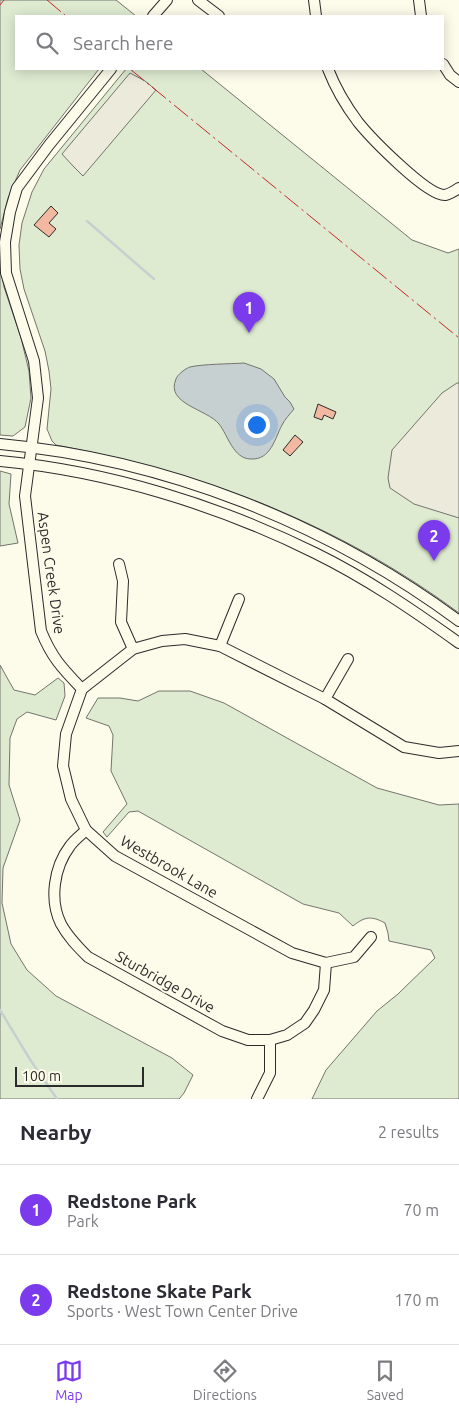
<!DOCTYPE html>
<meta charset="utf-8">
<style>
:root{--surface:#fff;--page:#f7f7f7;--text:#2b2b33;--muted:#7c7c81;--line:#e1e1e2;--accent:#7c3aed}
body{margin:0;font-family:Ubuntu,sans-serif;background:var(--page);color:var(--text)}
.scale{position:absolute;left:15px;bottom:12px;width:129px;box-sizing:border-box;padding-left:5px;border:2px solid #2b2b2b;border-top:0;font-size:14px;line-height:18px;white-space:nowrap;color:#2b2b2b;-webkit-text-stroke:4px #fdfbea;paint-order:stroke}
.you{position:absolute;left:256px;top:424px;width:18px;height:18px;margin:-12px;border:4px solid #fff;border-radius:50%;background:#1a73e8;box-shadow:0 0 0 8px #1a73e833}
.badge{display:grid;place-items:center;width:32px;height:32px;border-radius:50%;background:var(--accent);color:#fff;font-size:16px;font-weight:700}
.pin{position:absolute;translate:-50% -41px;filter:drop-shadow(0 1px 2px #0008)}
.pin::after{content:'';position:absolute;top:26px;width:18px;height:15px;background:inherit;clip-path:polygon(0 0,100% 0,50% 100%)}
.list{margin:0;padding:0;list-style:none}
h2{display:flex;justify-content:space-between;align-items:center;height:65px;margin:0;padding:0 20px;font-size:21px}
h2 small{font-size:16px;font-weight:400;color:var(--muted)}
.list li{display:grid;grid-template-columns:32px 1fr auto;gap:15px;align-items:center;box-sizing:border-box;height:90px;padding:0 20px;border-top:1px solid var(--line)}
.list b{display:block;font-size:19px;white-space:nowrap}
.list p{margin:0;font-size:16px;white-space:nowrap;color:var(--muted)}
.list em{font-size:16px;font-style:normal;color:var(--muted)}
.icon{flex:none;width:28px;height:28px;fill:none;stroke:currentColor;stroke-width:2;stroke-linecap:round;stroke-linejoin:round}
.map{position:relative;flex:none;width:459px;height:1099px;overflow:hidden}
.search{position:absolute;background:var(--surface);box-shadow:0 2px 12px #0003;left:15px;right:15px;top:15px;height:55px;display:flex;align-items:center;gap:12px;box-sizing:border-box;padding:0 18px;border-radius:0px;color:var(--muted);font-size:19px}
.sheet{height:245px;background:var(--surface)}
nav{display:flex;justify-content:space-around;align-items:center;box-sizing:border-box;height:70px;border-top:1px solid var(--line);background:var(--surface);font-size:14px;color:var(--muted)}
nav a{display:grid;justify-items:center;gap:2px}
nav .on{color:var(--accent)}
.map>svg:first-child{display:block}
.green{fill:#deebd1;stroke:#74746e}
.parking{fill:#eceadb;stroke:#74746e}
.water{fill:#c7d0d0;stroke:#74746e}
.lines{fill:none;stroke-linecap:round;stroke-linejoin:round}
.stream{stroke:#c7d0d0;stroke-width:2.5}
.building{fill:#f2b8a0;stroke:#2b2b2b}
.minor-casing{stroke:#2b2b2b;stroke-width:12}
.minor{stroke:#fdfbea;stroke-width:10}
.power{stroke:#c62828;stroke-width:1;stroke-dasharray:18 4 2.5 4;stroke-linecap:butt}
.labels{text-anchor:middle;stroke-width:4;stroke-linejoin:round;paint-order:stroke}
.street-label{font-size:15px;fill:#2b2b2b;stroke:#fdfbea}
</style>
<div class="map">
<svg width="459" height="1099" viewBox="0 0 459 1099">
<rect width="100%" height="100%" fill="#fdfbea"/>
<!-- green -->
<g class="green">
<polygon points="0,0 116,0 136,16 16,16 16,69 99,69 20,170 8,198 0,229"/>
<path d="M126 69H201L412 240 448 253 459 249V613C337 523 204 473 56 445L52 441 47 429 51 389 49 371 45 351 24 289 20 269 19 245 22 223 32 192 44 169Z"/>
<polygon points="0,264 4,287 21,338 29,371 31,398 25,427 13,436 0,435"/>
<polygon points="0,471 11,474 9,504 18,543 0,546"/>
<polygon points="0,665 14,690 35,695 58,678 64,683 65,696 56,720 27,712 17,719 10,738 9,785 20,820 3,868 2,903 11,944 27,970 56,996 172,1058 193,1075 184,1093 179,1099 0,1099"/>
<path d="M159 691H190L224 703 377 788 439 805 459 804V1099H312L326 1070 377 1011 398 994 435 958 431 950 389 941 388 933 385 923C372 916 365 916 353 926L339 913 303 904 138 811 129 812 107 837 103 832 127 804 111 771 113 735 109 726 86 718 98 698H120L138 701Z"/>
</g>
<!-- parking -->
<g class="parking">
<polygon points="130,73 145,81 156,90 83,176 73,166 62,154"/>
<polygon points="457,383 459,383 459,518 414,504 390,488 388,478 392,450 442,393"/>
</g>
<!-- water -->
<path class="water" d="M244 363 261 369 274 379 285 397 290 402 294 409C290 414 285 419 282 425 275 438 271 460 251 459 233 459 228 435 219 424 207 409 165 404 176 379 177 375 186 368 190 367 202 364 230 364 244 363Z"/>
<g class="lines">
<!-- stream -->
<g class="stream">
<polyline points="87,221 154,279"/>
<polyline points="0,1010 31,1061 57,1099"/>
</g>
</g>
<!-- building -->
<g class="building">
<polygon points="51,206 58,213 49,223 56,229 49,237 34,225"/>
<polygon points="318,404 336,412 333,419 324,415 322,420 314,417"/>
<polygon points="295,435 303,442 290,456 283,450"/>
</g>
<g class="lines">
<defs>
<g id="minor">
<polyline points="198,0 219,16"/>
<polyline points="314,0 316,16"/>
<polyline points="419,0 421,16"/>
<polyline points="153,16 167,0"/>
<polyline points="443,64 450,75 459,82"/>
<path d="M328 69C335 87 346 106 358 122 370 137 427 196 445 195 450 194 456 190 459 188"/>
<path d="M0 444C164 459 327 523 459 621"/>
<path d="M0 461C108 471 218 505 315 553 366 578 413 610 459 643"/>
<polyline points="119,564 123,581 121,622 133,649"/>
<polyline points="220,646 239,599"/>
<path d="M82 689C62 668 52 658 41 631L25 496 38 398 34 361 6 273 5 242 10 212 17 188 49 145 111 69"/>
<polyline points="325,699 348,659"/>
<path d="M86 830C81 835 74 840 70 846 54 867 49 900 61 924 68 937 78 947 88 957L222 1031 248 1040H270L287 1035 305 1023 314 1010 324 990 326 963"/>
<polyline points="371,937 354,957 326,963 292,953 115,856 86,830 71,799 63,766 66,734 82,689 133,649 162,641 185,639 220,646 325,699 404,747 439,753 459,751"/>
<polyline points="257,1099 270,1073 270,1040"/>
</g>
</defs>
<!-- minor casing -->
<use href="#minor" class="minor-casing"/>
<!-- minor -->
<use href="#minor" class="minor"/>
<!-- power -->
<g class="power">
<polyline points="47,0 66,16"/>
<polyline points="0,5 4,0"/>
<polyline points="130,69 459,338"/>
</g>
</g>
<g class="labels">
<!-- street labels -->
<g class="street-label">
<text transform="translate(51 573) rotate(82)" y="5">Aspen Creek Drive</text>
<text transform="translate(169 867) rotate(30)" y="5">Westbrook Lane</text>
<text transform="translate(165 982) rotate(29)" y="5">Sturbridge Drive</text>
</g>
</g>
</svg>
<div class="scale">100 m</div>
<div class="you"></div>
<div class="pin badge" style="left:249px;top:333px">1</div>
<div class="pin badge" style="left:434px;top:561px">2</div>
<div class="search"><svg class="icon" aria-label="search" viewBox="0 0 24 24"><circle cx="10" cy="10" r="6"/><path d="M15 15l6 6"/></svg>Search here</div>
</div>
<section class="sheet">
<h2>Nearby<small>2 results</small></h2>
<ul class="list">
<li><span class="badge">1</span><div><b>Redstone Park</b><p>Park</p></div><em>70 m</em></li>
<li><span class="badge">2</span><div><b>Redstone Skate Park</b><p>Sports · West Town Center Drive</p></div><em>170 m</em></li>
</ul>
</section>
<nav>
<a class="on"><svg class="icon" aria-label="map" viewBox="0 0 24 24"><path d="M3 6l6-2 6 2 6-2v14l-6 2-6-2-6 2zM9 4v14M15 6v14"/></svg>Map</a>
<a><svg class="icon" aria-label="directions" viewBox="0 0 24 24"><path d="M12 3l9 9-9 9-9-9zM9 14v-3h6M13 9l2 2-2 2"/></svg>Directions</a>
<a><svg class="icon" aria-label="saved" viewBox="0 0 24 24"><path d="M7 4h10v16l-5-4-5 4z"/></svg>Saved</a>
</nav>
